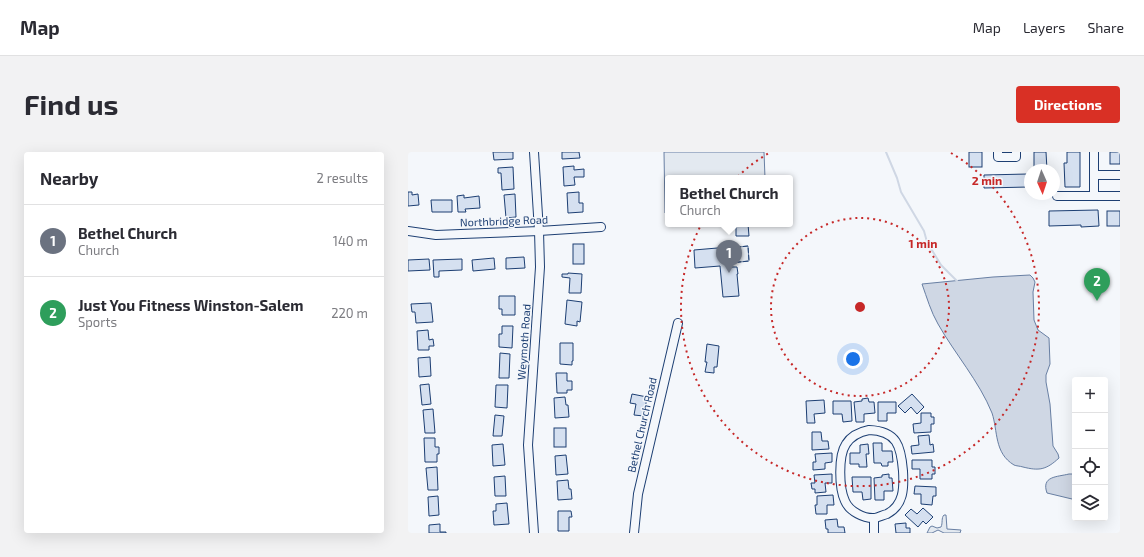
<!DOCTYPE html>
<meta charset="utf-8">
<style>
:root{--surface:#fff;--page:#f2f2f3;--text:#2b2b33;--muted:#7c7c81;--line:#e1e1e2;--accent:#d93025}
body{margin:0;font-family:"Exo 2",sans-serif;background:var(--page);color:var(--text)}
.controls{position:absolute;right:12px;bottom:12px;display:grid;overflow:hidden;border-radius:4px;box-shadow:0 4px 16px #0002}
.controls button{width:36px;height:36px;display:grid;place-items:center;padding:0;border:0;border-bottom:1px solid var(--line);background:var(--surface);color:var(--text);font:20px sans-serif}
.compass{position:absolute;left:616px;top:12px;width:36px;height:36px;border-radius:50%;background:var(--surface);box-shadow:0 4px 16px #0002;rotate:177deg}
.you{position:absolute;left:445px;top:207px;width:14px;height:14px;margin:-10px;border:3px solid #fff;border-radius:50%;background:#1a73e8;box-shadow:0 0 0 6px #1a73e833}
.badge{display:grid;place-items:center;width:26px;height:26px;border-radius:50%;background:var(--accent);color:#fff;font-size:13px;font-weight:700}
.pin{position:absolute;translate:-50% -33px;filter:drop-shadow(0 1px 2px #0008)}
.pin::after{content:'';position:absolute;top:21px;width:14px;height:12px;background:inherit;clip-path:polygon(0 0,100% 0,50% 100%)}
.popup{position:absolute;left:257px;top:23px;width:128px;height:52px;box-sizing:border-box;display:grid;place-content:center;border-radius:4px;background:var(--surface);filter:drop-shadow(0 1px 3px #0005);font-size:13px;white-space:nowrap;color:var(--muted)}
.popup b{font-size:15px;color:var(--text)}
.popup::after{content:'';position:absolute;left:50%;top:100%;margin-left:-8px;border:8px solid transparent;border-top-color:var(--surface)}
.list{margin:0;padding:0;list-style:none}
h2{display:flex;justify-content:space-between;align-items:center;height:52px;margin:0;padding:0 16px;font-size:17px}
h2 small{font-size:13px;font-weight:400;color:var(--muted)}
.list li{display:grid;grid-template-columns:26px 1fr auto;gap:12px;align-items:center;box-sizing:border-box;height:72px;padding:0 16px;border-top:1px solid var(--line)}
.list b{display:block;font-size:15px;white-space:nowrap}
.list p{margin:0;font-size:13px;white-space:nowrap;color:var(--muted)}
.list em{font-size:13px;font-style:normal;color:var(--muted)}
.icon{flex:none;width:22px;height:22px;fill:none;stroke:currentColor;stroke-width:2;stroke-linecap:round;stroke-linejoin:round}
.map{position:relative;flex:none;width:712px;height:381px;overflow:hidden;border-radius:4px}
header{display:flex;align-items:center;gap:24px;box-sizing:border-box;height:56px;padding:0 20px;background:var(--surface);border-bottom:1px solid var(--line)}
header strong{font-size:19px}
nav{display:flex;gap:22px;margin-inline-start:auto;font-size:14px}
.intro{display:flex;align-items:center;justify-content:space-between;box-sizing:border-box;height:96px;padding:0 24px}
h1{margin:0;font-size:28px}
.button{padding:10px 18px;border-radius:4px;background:var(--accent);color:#fff;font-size:14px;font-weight:700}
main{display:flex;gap:24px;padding:0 24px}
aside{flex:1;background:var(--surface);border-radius:4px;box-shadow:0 4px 16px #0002}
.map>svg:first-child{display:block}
.green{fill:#e3e9f0;stroke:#687fa3}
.water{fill:#cfd7e4;stroke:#687fa3}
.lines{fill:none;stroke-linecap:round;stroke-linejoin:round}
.stream{stroke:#cfd7e4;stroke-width:2}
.building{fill:#d5e0f0;stroke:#1d3f73}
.minor-casing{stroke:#1d3f73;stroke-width:10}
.minor{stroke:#f4f7fb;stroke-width:8}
.fence{stroke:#1d3f73;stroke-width:1;stroke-dasharray:5 2;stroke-linecap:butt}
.ring{fill:none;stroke:#c62828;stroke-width:2;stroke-dasharray:2 4}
.labels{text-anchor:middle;stroke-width:3;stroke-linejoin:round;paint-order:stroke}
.street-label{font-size:11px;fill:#1d3f73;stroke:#f4f7fb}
.centre{fill:#c62828;stroke:#f4f7fb;stroke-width:2}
.ring-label{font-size:12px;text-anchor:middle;font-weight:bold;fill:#c62828;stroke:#f4f7fb;stroke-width:3;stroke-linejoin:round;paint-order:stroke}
</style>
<header>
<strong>Map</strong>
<nav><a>Map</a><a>Layers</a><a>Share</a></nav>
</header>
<div class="intro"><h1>Find us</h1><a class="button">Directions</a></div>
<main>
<aside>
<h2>Nearby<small>2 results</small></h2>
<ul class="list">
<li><span class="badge" style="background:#6b7280">1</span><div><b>Bethel Church</b><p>Church</p></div><em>140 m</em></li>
<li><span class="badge" style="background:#2e9e5b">2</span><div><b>Just You Fitness Winston-Salem</b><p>Sports</p></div><em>220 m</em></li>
</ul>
</aside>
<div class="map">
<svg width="712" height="381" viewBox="0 0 712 381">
<rect width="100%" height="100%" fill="#f4f7fb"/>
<!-- green -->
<g class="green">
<polygon points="256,0 356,0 357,26 260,26 260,61 257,61"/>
<polygon points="340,94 341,109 322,111 321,96"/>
<path d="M536 363H538L539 377 553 378 552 381H536L530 378 524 381H519L522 375 524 374 529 376 533 375C535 371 533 366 536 363Z"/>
</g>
<!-- water -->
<g class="water">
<path d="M622 123 625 126 627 130 625 140 626 168 630 178 641 186 642 212 638 223V230L642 252 645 294 650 302 651 306C638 318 631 319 615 315 612 314 608 314 606 313 586 301 590 279 584 261 571 229 547 202 530 172 523 160 519 146 514 132L585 125Z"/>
<path d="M661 322H667V346L664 347 639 341C633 324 649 325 661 322Z"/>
</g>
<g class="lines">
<!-- stream -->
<polyline class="stream" points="478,0 489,26 493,40 516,79 519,90 533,113 550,130"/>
</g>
<!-- building -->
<g class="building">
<polygon points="85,0 105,0 105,7 86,8"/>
<polygon points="154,0 171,0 172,6 154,7"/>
<rect x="561" y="0" width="13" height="15"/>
<polygon points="626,0 638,0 639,18 626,18"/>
<polygon points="659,0 672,0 672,35 657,35 656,11 659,11"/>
<rect x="702" y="0" width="10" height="12"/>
<polygon points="166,14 166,18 176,17 176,25 166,25 167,33 156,34 155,15"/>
<polygon points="105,15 106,37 94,38 93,21 90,21 90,16"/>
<polygon points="620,22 621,35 576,36 576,23"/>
<polygon points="0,40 4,40 4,43 10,42 11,53 0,54"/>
<polygon points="171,40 171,51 175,51 175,60 160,61 159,41"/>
<polygon points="107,42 108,65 98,66 96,43"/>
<polygon points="56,43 56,46 71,44 72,56 57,57 58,60 50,60 49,44"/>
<polygon points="23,48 44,48 44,60 24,60"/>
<polygon points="690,58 691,74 673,75 673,73 641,74 641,59"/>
<rect x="699" y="59" width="13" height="15"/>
<polygon points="328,72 340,72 341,84 328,84"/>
<rect x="165" y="92" width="11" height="20"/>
<polygon points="321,95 323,115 329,115 330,122 329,122 331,144 315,145 312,114 287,116 286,98"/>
<polygon points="116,105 117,116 98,117 98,106"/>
<polygon points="86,106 87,117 65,119 64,108"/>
<polygon points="21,107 22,118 0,119 0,108"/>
<polygon points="54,107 54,118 31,119 31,125 26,125 25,108"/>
<polygon points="160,121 174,122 173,141 161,141 162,126 154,125 154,122 160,122"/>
<polygon points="91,144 107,144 107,163 94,163 94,157 91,157"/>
<polygon points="159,148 174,150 172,170 169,169 169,174 157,172"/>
<polygon points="23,151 25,170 8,171 7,160 4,160 3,152"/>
<polygon points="94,174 105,174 104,196 91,195 91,182 94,182"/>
<polygon points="20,178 21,188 25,187 26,194 21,194 21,198 10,198 9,179"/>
<polygon points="152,191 165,191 165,209 164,209 164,213 152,212"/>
<polygon points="299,192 311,194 309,215 306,215 306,221 297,220 299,210 297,210"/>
<polygon points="92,201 102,202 101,226 91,226"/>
<polygon points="22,205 23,224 11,225 10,206"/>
<polygon points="148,221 159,221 159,229 164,229 164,238 159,238 159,241 149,241"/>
<polygon points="21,232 23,252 14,253 12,233"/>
<polygon points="88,233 100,233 99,256 87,255"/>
<polygon points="224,242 239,245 236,264 226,263 228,252 222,251"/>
<polygon points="504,242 516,255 509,262 503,255 497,261 490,254"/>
<polygon points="157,245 158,253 160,253 161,265 147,266 146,246"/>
<polygon points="460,246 461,250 466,250 467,261 456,262 456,270 448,270 446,250 454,249 454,247"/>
<polygon points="416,248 417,261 406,262 407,271 399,271 398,249"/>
<polygon points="425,249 443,249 444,269 435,270 434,262 425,262"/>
<polygon points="470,250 488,250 488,261 479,261 479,269 470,269"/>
<polygon points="25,257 27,281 17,281 15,258"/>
<polygon points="513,261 523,261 523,265 526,265 526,272 523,272 523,280 506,281 505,272 513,271"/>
<polygon points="87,263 96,264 94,284 85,284"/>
<rect x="146" y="276" width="12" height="19"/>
<polygon points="404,280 413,280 414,289 420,289 421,297 404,298"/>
<polygon points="521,283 522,293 525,292 526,300 504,302 503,294 511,293 510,284"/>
<polygon points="16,286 27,286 27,295 31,295 31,302 29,302 29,310 17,310"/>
<polygon points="465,291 474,291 474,299 484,299 485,310 480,310 480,314 474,314 473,311 466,311"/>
<polygon points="95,292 97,313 85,314 84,293"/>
<polygon points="460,292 461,302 458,302 459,315 451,315 451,312 442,312 442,301 452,301 452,293"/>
<polygon points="424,301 424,310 417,311 417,317 405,318 405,310 408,310 407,302"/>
<polygon points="158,303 160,322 148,323 147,304"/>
<polygon points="504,308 524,308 524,315 527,315 527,322 524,322 524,327 512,327 512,317 504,317"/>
<polygon points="29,315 30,338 20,338 18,316"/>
<polygon points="424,322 424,331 417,331 418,340 407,341 407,337 404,337 403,331 407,331 406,323"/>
<polygon points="481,322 481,326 484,326 485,339 476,339 476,348 467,348 466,326 474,325 474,323"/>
<polygon points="97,324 98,344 87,344 86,325"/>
<polygon points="444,325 463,325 463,347 455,348 454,340 445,340"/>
<polygon points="160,328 161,337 163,337 164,347 150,348 149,329"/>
<polygon points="507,334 528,335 528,344 525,344 524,353 513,352 513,342 506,342"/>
<polygon points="425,343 426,353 419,353 419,362 408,362 407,353 409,353 409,344"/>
<polygon points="30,344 31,363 21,364 20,345"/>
<polygon points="99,351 101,372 86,373 85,359 88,359 88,352"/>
<polygon points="515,356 525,365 518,372 515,369 510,375 497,363 503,357 509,362"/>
<polygon points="150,359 163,359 164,365 161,365 161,379 150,379"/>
<polygon points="429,367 430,375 436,375 437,381 420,381 420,377 418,377 417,368"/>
<polygon points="498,371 498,376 502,376 502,381 488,381 487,372"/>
<polygon points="32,372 32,380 38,380 38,381 21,381 21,373"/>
</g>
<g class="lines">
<defs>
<g id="minor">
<polyline points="126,0 131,79 132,115 120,293 126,381"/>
<polyline points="590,0 590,5 608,5 608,0"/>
<polyline points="686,0 686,44"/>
<polyline points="686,23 712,23"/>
<polyline points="649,44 712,44"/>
<polyline points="0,79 28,83 131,79 193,75"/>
<path d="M461 278C489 279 493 294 495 319 496 336 496 353 479 362 475 363 471 365 467 366 456 367 441 359 437 349 431 336 430 304 438 292 443 284 451 280 461 278Z"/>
<polyline points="466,366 466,381"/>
<polyline points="226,381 230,342 270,171"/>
</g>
</defs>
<!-- minor casing -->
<use href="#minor" class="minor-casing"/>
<!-- minor -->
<use href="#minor" class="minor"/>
<!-- fence -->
<polyline class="fence" points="321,96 340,94 341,109 322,111"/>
</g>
<!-- distance rings -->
<g class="ring">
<circle cx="452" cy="155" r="89"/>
<path d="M543 1A179 179 0 1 1 361 1"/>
</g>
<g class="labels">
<!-- street labels -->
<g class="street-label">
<text transform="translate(96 69) rotate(-2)" y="4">Northbridge Road</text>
<text transform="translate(116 190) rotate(-86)" y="4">Weymoth Road</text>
<text transform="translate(234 273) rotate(-77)" y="4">Bethel Church Road</text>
</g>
</g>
<circle cx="452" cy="155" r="6" class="centre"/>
<g class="ring-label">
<text x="579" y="33">2 min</text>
<text x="515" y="96">1 min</text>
</g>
</svg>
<div class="controls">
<button>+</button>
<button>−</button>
<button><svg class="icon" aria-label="locate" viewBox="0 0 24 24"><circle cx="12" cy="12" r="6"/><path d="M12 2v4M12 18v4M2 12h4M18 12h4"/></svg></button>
<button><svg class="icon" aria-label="layers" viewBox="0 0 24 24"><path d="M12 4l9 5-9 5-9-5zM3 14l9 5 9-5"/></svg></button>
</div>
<svg class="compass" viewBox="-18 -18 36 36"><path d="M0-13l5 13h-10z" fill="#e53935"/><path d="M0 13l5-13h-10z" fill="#7c7c81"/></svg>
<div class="you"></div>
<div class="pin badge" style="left:321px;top:121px;background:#6b7280">1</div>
<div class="popup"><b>Bethel Church</b>Church</div>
<div class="pin badge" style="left:689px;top:149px;background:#2e9e5b">2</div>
</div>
</main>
